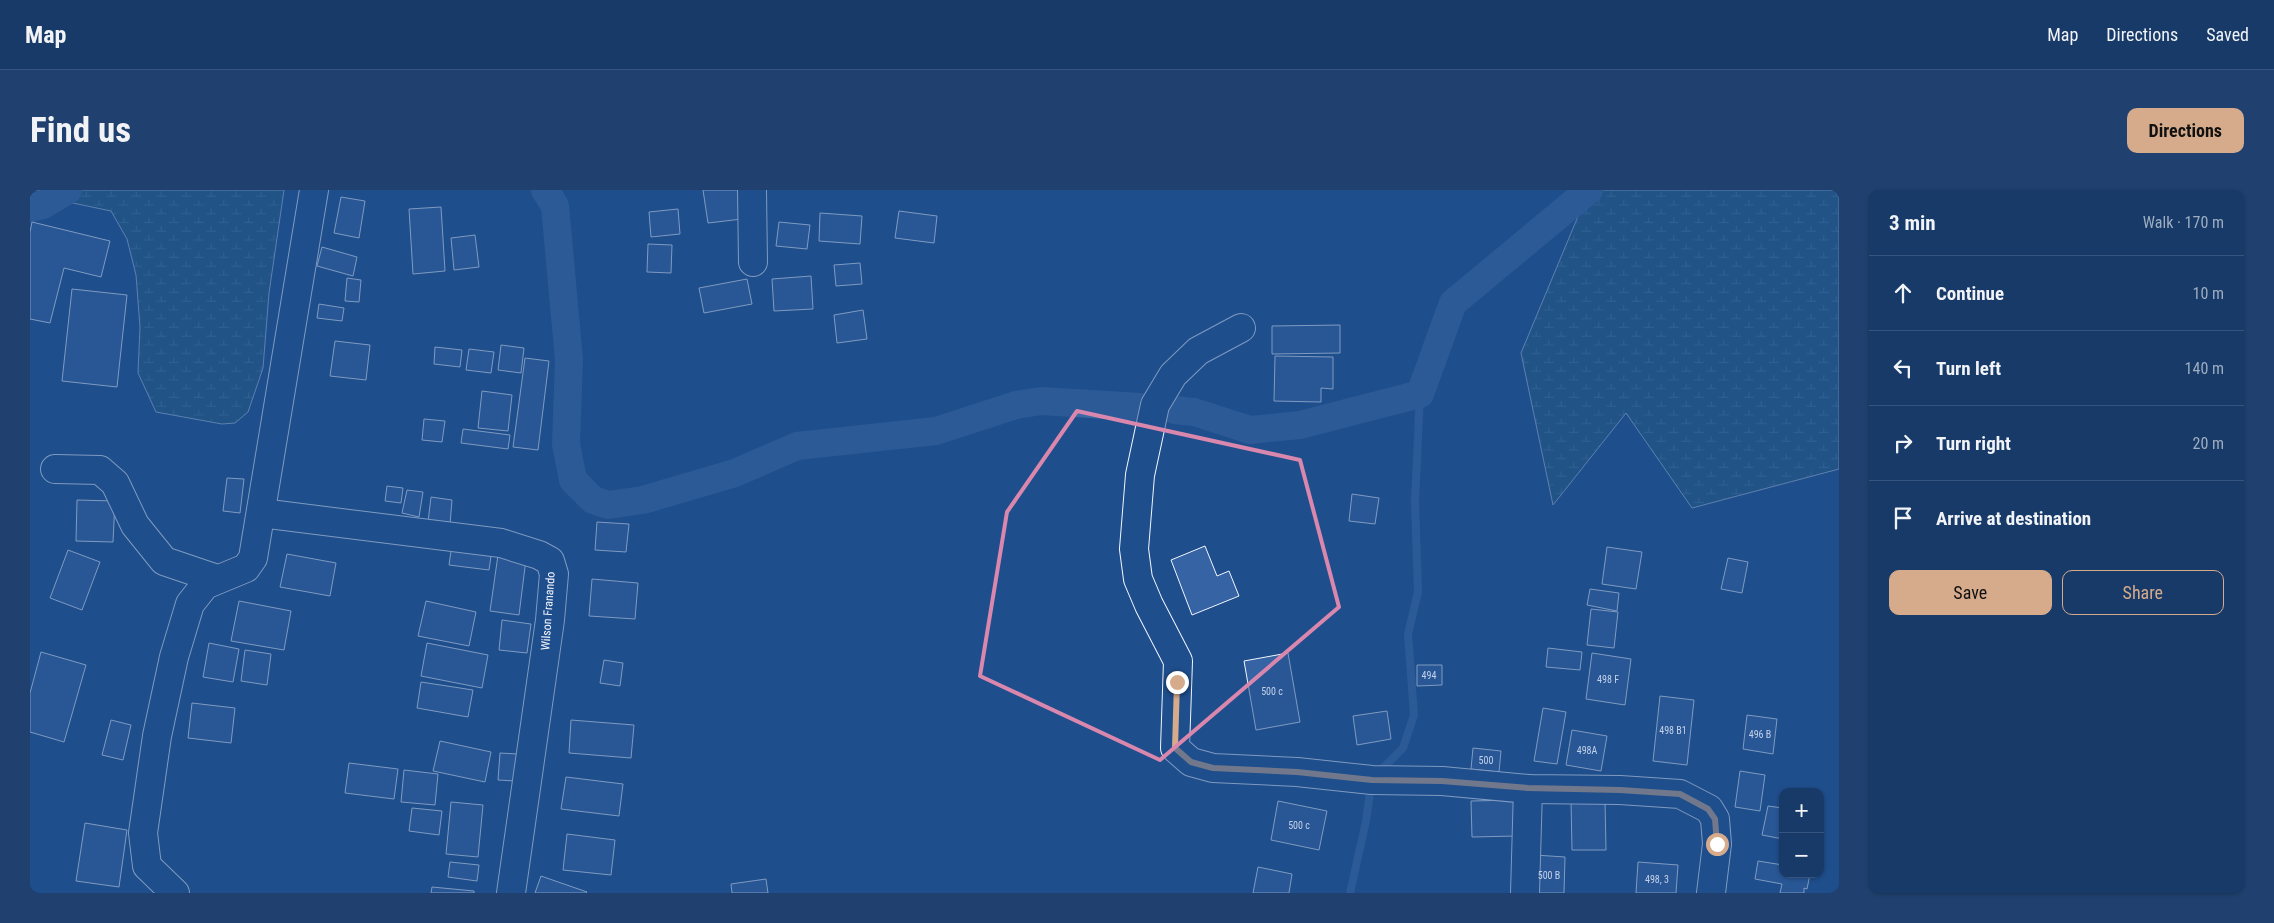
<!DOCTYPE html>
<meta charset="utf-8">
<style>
:root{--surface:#173a69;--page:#20416f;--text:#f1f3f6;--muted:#9eadc0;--line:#36547d;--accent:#d6ab8b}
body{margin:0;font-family:"Roboto Condensed",sans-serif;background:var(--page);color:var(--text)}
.controls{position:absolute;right:15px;bottom:15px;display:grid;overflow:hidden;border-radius:10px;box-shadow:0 1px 4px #0004}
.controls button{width:45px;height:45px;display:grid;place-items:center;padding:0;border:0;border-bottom:1px solid var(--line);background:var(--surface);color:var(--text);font:25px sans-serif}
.stop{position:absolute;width:15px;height:15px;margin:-11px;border:4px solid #d6ab8b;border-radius:50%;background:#fff}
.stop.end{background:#d6ab8b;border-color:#fff;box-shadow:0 1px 5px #0008}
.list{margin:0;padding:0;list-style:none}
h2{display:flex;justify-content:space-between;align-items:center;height:65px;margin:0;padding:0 20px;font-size:21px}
h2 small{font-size:16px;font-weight:400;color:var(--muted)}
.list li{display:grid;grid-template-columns:32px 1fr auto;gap:15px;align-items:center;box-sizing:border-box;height:75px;padding:0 20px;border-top:1px solid var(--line)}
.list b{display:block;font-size:19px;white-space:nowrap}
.list em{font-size:16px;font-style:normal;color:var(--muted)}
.actions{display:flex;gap:10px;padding:15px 20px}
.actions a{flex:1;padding:11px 0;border:1px solid var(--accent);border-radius:10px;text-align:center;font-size:18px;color:var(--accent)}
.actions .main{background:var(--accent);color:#111}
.icon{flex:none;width:28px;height:28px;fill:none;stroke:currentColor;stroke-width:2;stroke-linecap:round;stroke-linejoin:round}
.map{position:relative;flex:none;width:1809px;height:703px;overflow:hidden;border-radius:10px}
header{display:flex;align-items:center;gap:30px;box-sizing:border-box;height:70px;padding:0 25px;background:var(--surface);border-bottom:1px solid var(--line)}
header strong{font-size:24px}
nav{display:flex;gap:28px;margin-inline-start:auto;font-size:18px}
.intro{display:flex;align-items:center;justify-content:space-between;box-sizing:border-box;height:120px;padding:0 30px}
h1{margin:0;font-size:35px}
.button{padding:12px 22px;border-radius:10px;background:var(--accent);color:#111;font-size:18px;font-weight:700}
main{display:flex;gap:30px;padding:0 30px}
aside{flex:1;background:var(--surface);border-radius:10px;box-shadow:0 1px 4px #0004}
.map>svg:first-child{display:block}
.wetland{fill:url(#wetland-marsh);stroke:#a8bbd7}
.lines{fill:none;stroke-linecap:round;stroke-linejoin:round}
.stream{stroke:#3b69a3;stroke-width:8}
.canal{stroke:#3b69a3;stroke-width:28}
.building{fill:#3563a3;stroke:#f2f6ff}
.minor-casing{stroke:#f2f6ff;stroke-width:30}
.minor{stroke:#1f4e8c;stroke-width:28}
.route{stroke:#d6ab8b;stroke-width:6}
.marked{fill:none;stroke:#da87ad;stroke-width:4;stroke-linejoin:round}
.labels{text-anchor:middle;stroke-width:4;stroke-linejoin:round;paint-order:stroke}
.number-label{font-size:10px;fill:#c3d1e8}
.street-label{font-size:12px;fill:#f2f6ff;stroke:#1f4e8c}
</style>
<header>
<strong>Map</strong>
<nav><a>Map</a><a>Directions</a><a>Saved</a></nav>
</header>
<div class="intro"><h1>Find us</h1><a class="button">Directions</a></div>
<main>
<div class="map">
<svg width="1809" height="703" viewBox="0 0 1809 703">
<defs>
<pattern id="wetland-marsh" width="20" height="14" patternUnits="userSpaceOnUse" patternTransform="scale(1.25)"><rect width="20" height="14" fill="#245a82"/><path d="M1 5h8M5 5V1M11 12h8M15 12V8" fill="none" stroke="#447295"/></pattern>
</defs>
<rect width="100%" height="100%" fill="#1f4e8c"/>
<!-- wetland -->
<g class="wetland">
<polygon points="0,0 254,0 239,103 233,178 218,222 205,233 192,234 126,222 108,183 110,137 106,85 97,49 81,21 38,12 0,17"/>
<polygon points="1559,0 1809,0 1809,279 1662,318 1596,223 1523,315 1491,163"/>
</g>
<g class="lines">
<!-- stream -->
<g class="stream">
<polyline points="1348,583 1373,558 1384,525 1378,444 1388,402 1385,311 1390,204"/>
<polyline points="1320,703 1336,631 1341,595"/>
</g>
<!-- canal -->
<g class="canal">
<polyline points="515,0 525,16 539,170 536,254 543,290 563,310 578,315 613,310 705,283 767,256 906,241 986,215 1011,211 1110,217"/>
<polyline points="0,18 13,15 38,0"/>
<polyline points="1145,220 1164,222 1220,240 1270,235 1390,204 1423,113 1559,0"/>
</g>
</g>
<!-- building -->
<g class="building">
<polygon points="673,0 708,0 712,29 678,33"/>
<polygon points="311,7 335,11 329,48 304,43"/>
<polygon points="411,17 415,81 383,84 379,19"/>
<polygon points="648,19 650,44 621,47 619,22"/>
<polygon points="869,21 907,26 904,53 865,48"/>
<polygon points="790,23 832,26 830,54 789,51"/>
<polygon points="2,32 80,51 71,87 34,78 20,133 0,129 0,42"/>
<polygon points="749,32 780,35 777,59 746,56"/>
<polygon points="445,45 449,77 424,80 421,48"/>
<polygon points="618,54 642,55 641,83 617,82"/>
<polygon points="292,57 327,67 323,86 287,76"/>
<polygon points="830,73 832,94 806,96 804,75"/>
<polygon points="781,86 783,119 744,121 742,89"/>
<polygon points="317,88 331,90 329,112 315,111"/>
<polygon points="717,89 722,114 674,123 669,98"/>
<polygon points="42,99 97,105 87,197 32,191"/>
<polygon points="289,114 314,118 312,131 287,128"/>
<polygon points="833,120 837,149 807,153 804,125"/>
<polygon points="1310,135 1310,163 1242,164 1242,136"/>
<polygon points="305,151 340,155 336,190 300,186"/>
<polygon points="471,155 494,158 491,183 468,180"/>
<polygon points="405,157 432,160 430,177 404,174"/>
<polygon points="439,159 464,162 461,183 436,180"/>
<polygon points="1245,166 1303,167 1303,199 1291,198 1291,212 1244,211"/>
<polygon points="495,168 519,171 508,260 483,257"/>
<polygon points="452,201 482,205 478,241 448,238"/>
<polygon points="394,229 415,231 412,252 392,250"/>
<polygon points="433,239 480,245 478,259 431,253"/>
<polygon points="197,288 214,289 210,323 193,321"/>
<polygon points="357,296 373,298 371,313 355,311"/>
<polygon points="377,300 393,302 389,327 372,323"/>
<polygon points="1322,304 1349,308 1345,334 1319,331"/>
<polygon points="401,307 422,310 420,334 398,332"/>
<polygon points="47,310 85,311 83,352 46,351"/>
<polygon points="567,332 599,334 596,362 565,360"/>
<polygon points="422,354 462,359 459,380 419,375"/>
<polygon points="1175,356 1187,386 1199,381 1209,406 1162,425 1141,370"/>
<polygon points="1577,357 1612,362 1606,399 1572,394"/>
<polygon points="38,360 70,372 52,420 20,408"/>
<polygon points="257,364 306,373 300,406 250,397"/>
<polygon points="468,365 496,369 489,425 460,421"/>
<polygon points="1698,368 1718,372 1712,403 1691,399"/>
<polygon points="562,389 608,393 605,429 559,426"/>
<polygon points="1560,399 1589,403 1587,421 1557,415"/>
<polygon points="209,411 261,421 254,460 201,451"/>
<polygon points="396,411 446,422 439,456 388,446"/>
<polygon points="1561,419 1588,422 1584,458 1557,455"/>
<polygon points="472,430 501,434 497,463 469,460"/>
<polygon points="179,453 209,459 203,492 173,487"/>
<polygon points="397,453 458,465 452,498 391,486"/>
<polygon points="1518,458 1552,462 1550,480 1516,477"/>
<polygon points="215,460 241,464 237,495 211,491"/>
<polygon points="11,462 56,475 34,552 0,542 0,503"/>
<polygon points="1258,463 1270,532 1226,540 1214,471"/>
<polygon points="1562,463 1601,469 1595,515 1556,509"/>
<polygon points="574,470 593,473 590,496 570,493"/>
<polygon points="1387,475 1412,475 1412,495 1387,496"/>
<polygon points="391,492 443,500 438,527 387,518"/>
<polygon points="1630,506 1664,510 1657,575 1623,571"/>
<polygon points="162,513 205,518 201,553 158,548"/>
<polygon points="1513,518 1536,522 1527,574 1504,571"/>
<polygon points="1357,521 1361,549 1327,555 1323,526"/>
<polygon points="1717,525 1747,529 1743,564 1713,559"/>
<polygon points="81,530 101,535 93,570 72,565"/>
<polygon points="541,530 604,535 601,568 539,563"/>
<polygon points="1542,540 1577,546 1571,581 1536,575"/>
<polygon points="410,551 461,562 455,592 403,581"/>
<polygon points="1443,558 1471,561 1469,582 1441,579"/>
<polygon points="470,563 488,564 485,591 468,590"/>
<polygon points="319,573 368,579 364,609 315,603"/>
<polygon points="374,580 408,584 405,615 371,612"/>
<polygon points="1710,581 1735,585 1730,621 1705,617"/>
<polygon points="536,587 593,594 589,626 531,619"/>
<polygon points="1486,610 1487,646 1442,647 1441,611"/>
<polygon points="1575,610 1576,660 1542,660 1541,611"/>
<polygon points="1248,611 1297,621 1289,660 1241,650"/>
<polygon points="421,612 453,615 448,667 416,664"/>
<polygon points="1738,616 1753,618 1753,649 1732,645"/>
<polygon points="382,618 412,621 409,645 379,641"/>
<polygon points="55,633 97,640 89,697 46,691"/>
<polygon points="537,644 585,650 581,685 533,680"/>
<polygon points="1505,665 1535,667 1534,703 1503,703"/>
<polygon points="1728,671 1753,675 1753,684 1780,684 1777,699 1774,698 1774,703 1750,703 1752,694 1725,689"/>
<polygon points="420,672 449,675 447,691 418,687"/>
<polygon points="1608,672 1648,675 1646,703 1606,703"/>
<polygon points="1228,677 1262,684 1259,703 1223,703"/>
<polygon points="511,686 557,702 556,703 505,703"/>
<polygon points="736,689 738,703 702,703 701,694"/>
<polygon points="402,697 444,701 444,703 401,703"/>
</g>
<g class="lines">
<defs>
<g id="minor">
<polyline points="722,0 723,72"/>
<polyline points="1211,138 1168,161 1143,185 1125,215 1110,285 1104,359 1108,389 1119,415 1148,471 1145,558 1161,572 1183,578 1267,582 1342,590 1412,591 1498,599 1590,600 1650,604 1679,619 1685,629 1687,654 1681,703"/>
<polyline points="25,279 70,280 85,293 105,335 134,371 187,389"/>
<polyline points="231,323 471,353 509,365 520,371 524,384 520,430 481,703"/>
<polyline points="145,703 117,676 113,643 127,546 144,467 160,414 175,395 216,378 223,368 284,0"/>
<polyline points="1495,703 1498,599"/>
</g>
</defs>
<!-- minor casing -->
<use href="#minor" class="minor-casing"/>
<!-- minor -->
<use href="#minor" class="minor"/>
</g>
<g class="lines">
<!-- route -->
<polyline class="route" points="1147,492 1145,558 1161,572 1183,578 1267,582 1342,590 1412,591 1498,598 1590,600 1650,604 1678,619 1685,629 1687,654"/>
</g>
<!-- marked area -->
<path d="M0 0H1809V703H0ZM1047 221 1270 270 1309 417 1130 570 950 486 977 322Z" fill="#1f4e8c" fill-opacity=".55" fill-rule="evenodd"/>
<path class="marked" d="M1047 221 1270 270 1309 417 1130 570 950 486 977 322Z"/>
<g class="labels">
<!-- number labels -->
<g class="number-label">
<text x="1399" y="489">494</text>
<text x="1578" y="493">498 F</text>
<text x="1242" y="505">500 c</text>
<text x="1643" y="544">498 B1</text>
<text x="1730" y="548">496 B</text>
<text x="1557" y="564">498A</text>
<text x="1456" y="574">500</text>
<text x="1269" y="639">500 c</text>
<text x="1519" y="689">500 B</text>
<text x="1627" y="693">498, 3</text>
</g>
<!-- street labels -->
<g class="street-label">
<text transform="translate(518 421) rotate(-86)" y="4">Wilson Franando</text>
</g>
</g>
</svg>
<div class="controls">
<button>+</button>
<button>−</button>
</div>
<div class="stop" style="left:1687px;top:654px"></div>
<div class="stop end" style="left:1147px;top:492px"></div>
</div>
<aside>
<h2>3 min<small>Walk · 170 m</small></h2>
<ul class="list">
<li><svg class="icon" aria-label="ahead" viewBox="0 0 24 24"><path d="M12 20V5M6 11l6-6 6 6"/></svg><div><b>Continue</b></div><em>10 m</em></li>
<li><svg class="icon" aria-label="left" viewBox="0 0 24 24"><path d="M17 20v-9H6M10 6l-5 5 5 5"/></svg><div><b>Turn left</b></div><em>140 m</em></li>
<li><svg class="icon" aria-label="right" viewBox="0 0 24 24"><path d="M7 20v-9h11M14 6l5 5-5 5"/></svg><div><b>Turn right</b></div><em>20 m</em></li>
<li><svg class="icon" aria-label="arrive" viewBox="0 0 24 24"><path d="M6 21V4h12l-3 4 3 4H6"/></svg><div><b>Arrive at destination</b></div></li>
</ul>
<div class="actions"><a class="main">Save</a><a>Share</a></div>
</aside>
</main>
